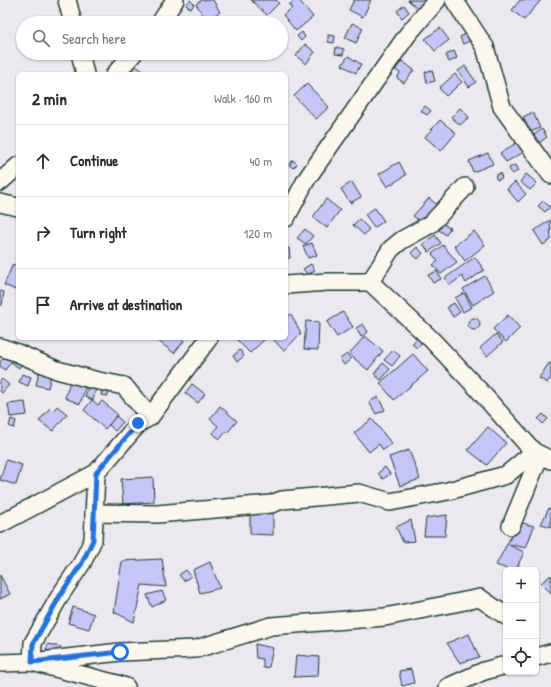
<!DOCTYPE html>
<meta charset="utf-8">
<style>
:root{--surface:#fff;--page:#f2f2f3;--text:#2b2b33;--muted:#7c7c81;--line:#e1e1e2}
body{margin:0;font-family:"Patrick Hand",sans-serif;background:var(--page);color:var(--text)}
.controls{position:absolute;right:12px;bottom:12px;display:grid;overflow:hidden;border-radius:6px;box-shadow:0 1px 3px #0004}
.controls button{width:36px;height:36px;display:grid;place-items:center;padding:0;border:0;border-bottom:1px solid var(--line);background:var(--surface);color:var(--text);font:20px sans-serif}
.stop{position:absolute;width:12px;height:12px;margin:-9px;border:3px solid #1a73e8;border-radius:50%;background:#fff}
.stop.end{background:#1a73e8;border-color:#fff;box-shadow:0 1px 4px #0008}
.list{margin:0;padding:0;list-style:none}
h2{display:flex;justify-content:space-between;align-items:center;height:52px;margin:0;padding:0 16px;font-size:17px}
h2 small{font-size:13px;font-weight:400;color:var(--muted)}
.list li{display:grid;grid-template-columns:26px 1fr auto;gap:12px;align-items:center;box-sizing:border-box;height:72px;padding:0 16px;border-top:1px solid var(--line)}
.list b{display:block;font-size:15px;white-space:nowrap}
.list em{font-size:13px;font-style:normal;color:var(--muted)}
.icon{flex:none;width:22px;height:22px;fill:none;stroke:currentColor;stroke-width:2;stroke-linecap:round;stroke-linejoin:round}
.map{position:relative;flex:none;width:551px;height:687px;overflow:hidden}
.search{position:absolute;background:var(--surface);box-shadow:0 1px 3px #0004;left:16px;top:16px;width:272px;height:44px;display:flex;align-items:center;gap:10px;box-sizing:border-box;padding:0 14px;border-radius:22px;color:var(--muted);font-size:15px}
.panel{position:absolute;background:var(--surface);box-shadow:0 1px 3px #0004;left:16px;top:72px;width:272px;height:268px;border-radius:6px}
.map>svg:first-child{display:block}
.building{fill:#c6c5f8;stroke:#1f3d34}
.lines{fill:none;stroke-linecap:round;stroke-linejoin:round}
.minor-casing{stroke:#1f3d34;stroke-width:20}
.minor{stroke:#fbf7ec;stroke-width:17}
.route{stroke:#1a73e8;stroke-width:5}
</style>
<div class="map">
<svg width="551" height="687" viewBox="0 0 551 687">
<rect width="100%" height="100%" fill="#ebe8f0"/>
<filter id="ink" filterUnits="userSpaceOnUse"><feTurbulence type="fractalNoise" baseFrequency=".025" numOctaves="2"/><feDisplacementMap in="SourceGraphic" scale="8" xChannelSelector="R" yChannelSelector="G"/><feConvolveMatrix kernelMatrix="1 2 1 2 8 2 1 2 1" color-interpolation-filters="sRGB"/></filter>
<g filter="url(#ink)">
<!-- building -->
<g class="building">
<polygon points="190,0 194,4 191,9 186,5"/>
<polygon points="202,0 213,0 220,12 206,20 196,4"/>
<polygon points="251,0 276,0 279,3 267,15"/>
<polygon points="295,0 299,0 313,17 296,31 283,15 292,8 289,5"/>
<polygon points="354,0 371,0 363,17 349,10"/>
<polygon points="408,0 426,0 418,9"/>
<polygon points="520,0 541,0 524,20 512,10"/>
<polygon points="404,5 409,12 402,18 397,11"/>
<polygon points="352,23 363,28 356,43 345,38"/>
<polygon points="440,28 449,40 435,51 425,39"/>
<polygon points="302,32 305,37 301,41 297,36"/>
<polygon points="468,33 472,40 463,44 460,37"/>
<polygon points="328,35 335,36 334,43 328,42"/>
<polygon points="305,44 315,52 306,64 296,56"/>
<polygon points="336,47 344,49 343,55 335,54"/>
<polygon points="454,51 457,58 449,62 446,55"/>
<polygon points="348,56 361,64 356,73 342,65"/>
<polygon points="402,61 414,70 404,83 397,78 400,73 395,70"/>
<polygon points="135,65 144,72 142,74 132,74 130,73"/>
<polygon points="465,66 476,82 469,87 458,71"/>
<polygon points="432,70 435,81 427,83 425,72"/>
<polygon points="455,74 462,82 446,96 439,88"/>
<polygon points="307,84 329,107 316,119 294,96"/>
<polygon points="425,106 431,111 427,115 421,111"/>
<polygon points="460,108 469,117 460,125 451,117"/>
<polygon points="533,112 540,128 530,132 523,117"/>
<polygon points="440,120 456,133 441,151 425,137"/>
<polygon points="542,129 547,137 539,143 534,135"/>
<polygon points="518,142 524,152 506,162 500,153"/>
<polygon points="488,153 493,164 473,172 469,161"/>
<polygon points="293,160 297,164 293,168 289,165"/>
<polygon points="399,162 406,175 387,187 379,174"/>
<polygon points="515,165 518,171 512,174 509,168"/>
<polygon points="500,173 502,178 497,180 495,176"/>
<polygon points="526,174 537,183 530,190 520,182"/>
<polygon points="352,182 361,197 350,203 341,189"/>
<polygon points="515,182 526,194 518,202 507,189"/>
<polygon points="429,198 437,205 422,223 413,216"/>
<polygon points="326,199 340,210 327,228 313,217"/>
<polygon points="543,201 550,207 545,212 538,206"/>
<polygon points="375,208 384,221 374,228 365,214"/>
<polygon points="359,219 369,229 364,235 353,225"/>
<polygon points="550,220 551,240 543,245 534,231"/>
<polygon points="443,224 450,228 446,235 439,230"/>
<polygon points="305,229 313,236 306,244 297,238"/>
<polygon points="474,231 485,245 465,261 454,246"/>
<polygon points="435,235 441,243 429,252 423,244"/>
<polygon points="312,243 317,255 308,258 303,246"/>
<polygon points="443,245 457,262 441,274 433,265 438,261 432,254"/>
<polygon points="417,247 423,253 418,259 411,253"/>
<polygon points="289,248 290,258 286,258 286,249"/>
<polygon points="475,257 484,270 466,283 462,276 450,285 445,278"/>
<polygon points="13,264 18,267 18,291 4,285"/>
<polygon points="311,264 315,270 308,275 303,269"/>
<polygon points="437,271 441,279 433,283 428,275"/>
<polygon points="485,276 494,291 473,305 463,289"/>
<polygon points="0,291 4,292 2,305 0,305"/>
<polygon points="464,293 472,307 463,312 455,298"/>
<polygon points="454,303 460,312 453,317 447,307"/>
<polygon points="343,312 353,327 337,337 327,322"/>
<polygon points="291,314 301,333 284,351 272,338 286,338 286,318"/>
<polygon points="508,315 520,328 506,342 493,329"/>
<circle cx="474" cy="324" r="6"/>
<polygon points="306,321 319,322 318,350 304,349"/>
<polygon points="363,324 368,332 361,337 356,328"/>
<polygon points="496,334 503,342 487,356 480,348"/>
<polygon points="365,336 383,351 368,370 349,354"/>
<polygon points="418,337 423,341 417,348 412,344"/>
<polygon points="159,338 180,338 184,341 174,353 157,340"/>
<polygon points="235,338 266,338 250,353"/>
<polygon points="9,350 24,362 19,368 11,362 5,370 0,366 0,362"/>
<polygon points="240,350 244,356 237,362 233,356"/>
<polygon points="393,350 400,356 392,366 384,360"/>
<polygon points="347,354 351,359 344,365 340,359"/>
<polygon points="413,354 428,371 394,400 380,383"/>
<polygon points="383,363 390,369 381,380 374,374"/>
<polygon points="549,363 551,364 551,377 547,383 539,378"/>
<polygon points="39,372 51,375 48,388 36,385"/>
<polygon points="22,374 31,377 28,386 19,382"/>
<polygon points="71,378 87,383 80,404 65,398"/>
<polygon points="2,379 9,385 2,393 0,391 0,381"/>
<polygon points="89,383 97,385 93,400 85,397"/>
<polygon points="192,384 205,394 198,403 185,393"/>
<polygon points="103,386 110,387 108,396 101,395"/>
<polygon points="378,397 385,410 376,414 369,402"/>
<polygon points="92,400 98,405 102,401 118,415 105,429 84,410"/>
<polygon points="25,402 27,415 10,417 8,404"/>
<polygon points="57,406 67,414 53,431 39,421 50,408 53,411"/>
<polygon points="220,406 237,421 227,433 226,432 220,439 212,433 218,426 210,419"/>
<polygon points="543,414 548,419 543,424 538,419"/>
<polygon points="116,416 123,422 115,431 109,425"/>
<polygon points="11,419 16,421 14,428 9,426"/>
<polygon points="372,419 392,444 383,450 379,444 369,452 354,433"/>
<polygon points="488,427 506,443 487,465 468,450"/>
<polygon points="409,450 420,479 400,486 389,457"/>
<polygon points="6,460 22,465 16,485 0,480"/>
<polygon points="385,467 390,474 383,479 378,473"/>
<polygon points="153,477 154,502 123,504 121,479"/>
<polygon points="549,508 551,509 551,527 541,524"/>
<polygon points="250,513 273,513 273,535 250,534"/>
<polygon points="447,515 445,536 424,536 426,518"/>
<polygon points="411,520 415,541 403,542 396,527"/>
<polygon points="519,522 534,526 526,548 507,544"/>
<polygon points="507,544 524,552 516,570 510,570 496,565"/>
<polygon points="162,559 166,587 142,585 134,622 114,612 122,561"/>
<polygon points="210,562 220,588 200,593 193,570"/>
<polygon points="186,570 191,576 184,581 179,575"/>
<polygon points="0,575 10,594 0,599"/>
<polygon points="551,575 551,593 541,583"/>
<polygon points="162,591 166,600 152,607 147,595"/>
<polygon points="73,607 94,614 89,629 68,623"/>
<polygon points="469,634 479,657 460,663 447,643"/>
<polygon points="48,644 61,647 60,653 46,650"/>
<polygon points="255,644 273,648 269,667 263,668 263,659 256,658"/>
<polygon points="296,655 319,657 318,676 294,677"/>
<polygon points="411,669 414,683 402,686 399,671"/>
</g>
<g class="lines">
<defs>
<g id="minor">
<polyline points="67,0 73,23"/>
<polyline points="454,0 485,47 502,107 551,175"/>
<polyline points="160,23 175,0"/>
<polyline points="80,53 85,74"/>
<polyline points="115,74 134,53"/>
<polyline points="0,182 18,166"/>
<polyline points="0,203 18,207"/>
<polyline points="286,218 306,180 408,34 437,0"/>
<polyline points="370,282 391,249 402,240 431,224 465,187"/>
<polyline points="286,285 327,282 370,282 431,339 478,389 534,452 551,460"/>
<polyline points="209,338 150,417 139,423 96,473 93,540 82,563 61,594 33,643 32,662 120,652 196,649 271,626 385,617 480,598 506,616"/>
<polyline points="0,347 15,352 57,370 94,380 124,386 150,417"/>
<polyline points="94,513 157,514 271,504 282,500 359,493 390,502 448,491 506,475 534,452"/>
<polyline points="0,524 96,473"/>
<polyline points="511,526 540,455"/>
<polyline points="536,657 551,653"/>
<polyline points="0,663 32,662 117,684 126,687"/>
<polyline points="448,687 484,671 506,665"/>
</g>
</defs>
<!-- minor casing -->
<use href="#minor" class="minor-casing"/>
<!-- minor -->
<use href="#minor" class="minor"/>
</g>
</g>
<g class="lines" filter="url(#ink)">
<!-- route -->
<polyline class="route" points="120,652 32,662 33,644 61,594 82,563 93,540 96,473 138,423"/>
</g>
</svg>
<div class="controls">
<button>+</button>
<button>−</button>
<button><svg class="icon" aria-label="locate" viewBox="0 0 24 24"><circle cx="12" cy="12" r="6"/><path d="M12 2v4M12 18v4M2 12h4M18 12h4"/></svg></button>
</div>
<div class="stop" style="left:120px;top:652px"></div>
<div class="stop end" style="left:138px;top:423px"></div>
<div class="search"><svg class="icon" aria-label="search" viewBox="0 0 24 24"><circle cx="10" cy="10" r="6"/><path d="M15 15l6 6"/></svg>Search here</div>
<section class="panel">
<h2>2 min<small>Walk · 160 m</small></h2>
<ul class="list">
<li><svg class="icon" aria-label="ahead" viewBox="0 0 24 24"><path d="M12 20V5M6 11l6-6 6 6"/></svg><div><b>Continue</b></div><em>40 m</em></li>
<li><svg class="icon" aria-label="right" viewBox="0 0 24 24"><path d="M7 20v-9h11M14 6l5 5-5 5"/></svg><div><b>Turn right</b></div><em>120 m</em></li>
<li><svg class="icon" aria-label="arrive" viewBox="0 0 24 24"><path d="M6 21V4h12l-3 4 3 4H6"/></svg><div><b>Arrive at destination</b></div></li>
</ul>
</section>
</div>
